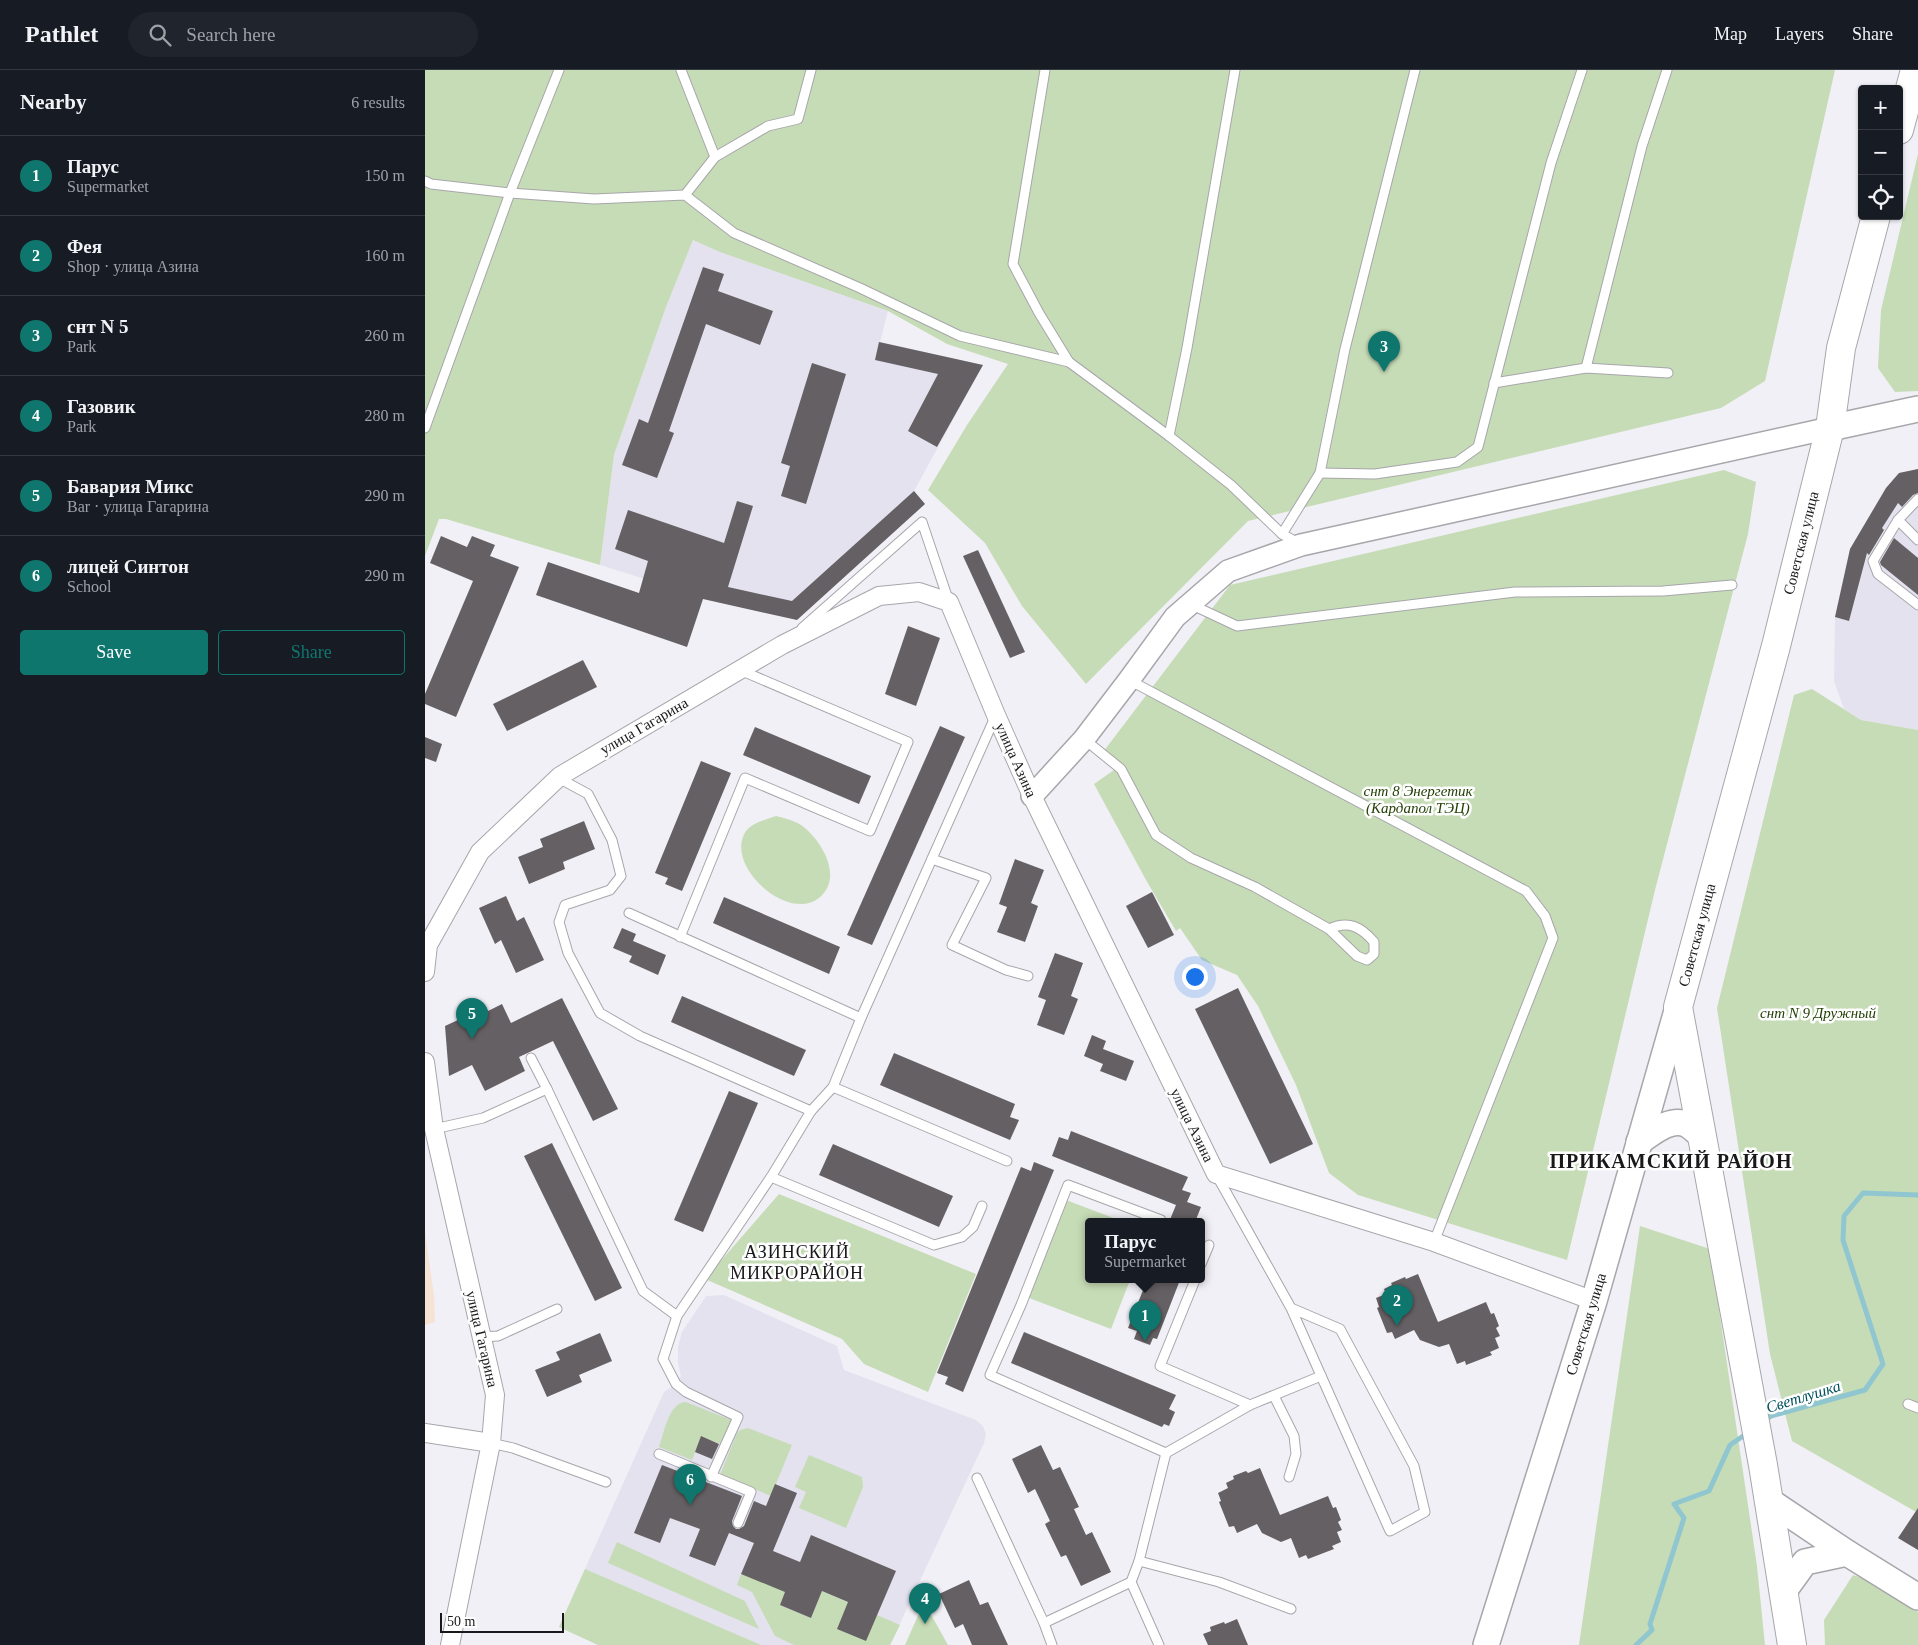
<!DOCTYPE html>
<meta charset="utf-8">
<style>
:root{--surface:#171b24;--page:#20242c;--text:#f1f3f6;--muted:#9ea1a6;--line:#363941;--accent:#0f766e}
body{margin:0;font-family:"Times New Roman",serif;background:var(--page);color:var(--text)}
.controls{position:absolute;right:15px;top:15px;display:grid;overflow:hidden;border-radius:5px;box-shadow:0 1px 4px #0004}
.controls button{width:45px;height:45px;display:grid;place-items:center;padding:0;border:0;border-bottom:1px solid var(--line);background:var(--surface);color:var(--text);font:25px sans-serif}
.scale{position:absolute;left:15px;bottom:12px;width:124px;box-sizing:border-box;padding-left:5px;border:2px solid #19191b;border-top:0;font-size:14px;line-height:18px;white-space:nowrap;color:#19191b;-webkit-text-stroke:4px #fefefe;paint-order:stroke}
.you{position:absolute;left:769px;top:906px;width:18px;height:18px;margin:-12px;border:4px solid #fff;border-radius:50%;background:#1a73e8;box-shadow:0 0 0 8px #1a73e833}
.badge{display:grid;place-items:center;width:32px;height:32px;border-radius:50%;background:var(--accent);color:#fff;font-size:16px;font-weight:700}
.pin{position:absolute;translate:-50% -41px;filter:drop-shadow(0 1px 2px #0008)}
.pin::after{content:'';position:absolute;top:26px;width:18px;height:15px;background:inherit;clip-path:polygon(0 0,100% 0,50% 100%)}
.popup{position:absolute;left:660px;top:1148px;width:120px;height:65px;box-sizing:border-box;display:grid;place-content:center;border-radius:5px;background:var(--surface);filter:drop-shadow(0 1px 4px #0005);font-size:16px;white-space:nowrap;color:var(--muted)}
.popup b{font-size:19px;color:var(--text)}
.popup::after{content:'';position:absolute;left:50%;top:100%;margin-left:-10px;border:10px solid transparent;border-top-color:var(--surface)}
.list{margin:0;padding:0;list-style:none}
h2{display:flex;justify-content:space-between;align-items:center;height:65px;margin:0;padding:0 20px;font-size:21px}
h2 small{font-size:16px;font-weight:400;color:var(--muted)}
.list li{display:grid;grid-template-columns:32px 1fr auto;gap:15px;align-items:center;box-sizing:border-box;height:80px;padding:0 20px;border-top:1px solid var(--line)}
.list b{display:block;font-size:19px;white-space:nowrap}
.list p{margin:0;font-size:16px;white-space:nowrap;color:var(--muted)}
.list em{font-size:16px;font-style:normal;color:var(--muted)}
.actions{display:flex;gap:10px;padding:15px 20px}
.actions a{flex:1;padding:11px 0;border:1px solid var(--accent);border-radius:5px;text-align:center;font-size:18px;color:var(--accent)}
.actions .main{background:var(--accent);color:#fff}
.icon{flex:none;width:28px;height:28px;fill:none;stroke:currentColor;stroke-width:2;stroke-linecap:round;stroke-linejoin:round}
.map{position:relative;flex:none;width:1493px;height:1575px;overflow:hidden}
header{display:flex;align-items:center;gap:30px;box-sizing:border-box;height:70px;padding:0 25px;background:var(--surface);border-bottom:1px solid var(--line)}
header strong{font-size:24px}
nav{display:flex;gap:28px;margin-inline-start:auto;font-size:18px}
.search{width:350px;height:45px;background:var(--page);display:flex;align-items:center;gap:12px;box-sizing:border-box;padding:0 18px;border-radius:28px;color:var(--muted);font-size:19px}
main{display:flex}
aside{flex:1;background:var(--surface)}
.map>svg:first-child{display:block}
.commercial{fill:#f7e3d3}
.built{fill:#e4e2ef}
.green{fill:#c6dcb6}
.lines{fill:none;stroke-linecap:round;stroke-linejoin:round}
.stream{stroke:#90c6d0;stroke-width:5}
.building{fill:#656063}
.service-casing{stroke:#a7a6ab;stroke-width:11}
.minor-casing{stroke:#a7a6ab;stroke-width:20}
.tertiary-casing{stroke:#a7a6ab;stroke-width:24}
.secondary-casing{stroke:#a7a6ab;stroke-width:28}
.primary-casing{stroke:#a7a6ab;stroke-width:30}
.service{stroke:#fff;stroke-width:9}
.minor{stroke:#fff;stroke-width:18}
.tertiary{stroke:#fff;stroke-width:21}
.secondary{stroke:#fff;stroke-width:25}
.primary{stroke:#fff;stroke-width:28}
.labels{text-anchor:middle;stroke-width:5;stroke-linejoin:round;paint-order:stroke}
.street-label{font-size:15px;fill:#19191b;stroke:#fefefe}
.park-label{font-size:15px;font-style:italic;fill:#254007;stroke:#fefefe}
.water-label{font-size:16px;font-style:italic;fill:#00515d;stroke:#fefefe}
.quarter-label{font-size:18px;letter-spacing:1px;fill:#19191b;stroke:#fefefe}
.district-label{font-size:20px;font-weight:bold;letter-spacing:1px;fill:#19191b;stroke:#fefefe}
</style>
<header>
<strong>Pathlet</strong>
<div class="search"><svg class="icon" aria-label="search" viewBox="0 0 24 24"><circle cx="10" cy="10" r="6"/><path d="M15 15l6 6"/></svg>Search here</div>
<nav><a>Map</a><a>Layers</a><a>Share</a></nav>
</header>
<main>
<aside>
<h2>Nearby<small>6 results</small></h2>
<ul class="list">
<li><span class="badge">1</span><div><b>Парус</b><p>Supermarket</p></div><em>150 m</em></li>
<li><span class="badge">2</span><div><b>Фея</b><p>Shop · улица Азина</p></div><em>160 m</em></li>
<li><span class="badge">3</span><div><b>снт N 5</b><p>Park</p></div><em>260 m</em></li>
<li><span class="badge">4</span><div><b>Газовик</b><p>Park</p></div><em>280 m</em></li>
<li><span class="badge">5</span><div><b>Бавария Микс</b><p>Bar · улица Гагарина</p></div><em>290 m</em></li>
<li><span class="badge">6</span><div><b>лицей Синтон</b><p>School</p></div><em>290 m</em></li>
</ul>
<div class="actions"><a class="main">Save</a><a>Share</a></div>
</aside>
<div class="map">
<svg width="1493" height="1575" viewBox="0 0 1493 1575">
<rect width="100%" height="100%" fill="#f1f0f6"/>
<!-- commercial -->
<polygon class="commercial" points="0,1161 9,1226 10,1252 0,1255"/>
<!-- built -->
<g class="built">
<polygon points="268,170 295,182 463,241 455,272 558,295 489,421 500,434 372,550 296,533 175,495 189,385 241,237"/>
<polygon points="1493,399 1493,660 1436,650 1419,639 1409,611 1410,547 1425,479 1460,419 1474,403"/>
<polygon points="299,1225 412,1276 419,1300 551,1350 558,1356 561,1364 559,1373 465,1575 173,1575 134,1557 239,1322 251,1314 256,1306 253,1293 253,1277 257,1262 281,1226"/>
</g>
<!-- green -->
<g class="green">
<polygon points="0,0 1410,0 1340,311 1296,338 823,451 661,614 597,536 560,473 503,420 542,355 583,294 522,274 463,241 295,182 268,170 241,237 189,385 175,495 21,449 14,449 0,486"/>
<polygon points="1493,84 1493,321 1470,322 1453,298 1456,240"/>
<polygon points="1299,400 1331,412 1323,464 1230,820 1142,1190 933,1125 904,1103 871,1015 833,936 812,905 777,890 755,858 751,861 721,810 669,714 689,700 675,686 805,515"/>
<polygon points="1387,619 1436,650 1493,660 1493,1443 1367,1371 1345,1284 1292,938 1369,625"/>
<path d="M351 746C359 748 368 750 376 755 397 770 419 808 394 828 363 853 298 795 321 761 327 753 342 749 351 746Z"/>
<polygon points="354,1124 551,1204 503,1322 439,1294 417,1269 280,1209"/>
<polygon points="641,1130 699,1152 664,1152 664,1210 705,1210 686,1259 604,1228"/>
<polygon points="1215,1156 1285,1179 1332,1496 1340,1575 1154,1575"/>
<path d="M261 1332 306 1350 296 1374 276 1367 267 1390 234 1377C239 1363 244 1332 261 1332Z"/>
<polygon points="323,1358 367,1375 346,1426 295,1405 312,1363 315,1360"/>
<polygon points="384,1385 437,1407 438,1417 421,1458 374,1438 381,1422 370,1417"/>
<polygon points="192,1472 320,1531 334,1559 183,1493"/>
<polygon points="160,1499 336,1575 173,1575 134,1557"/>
<polygon points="316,1504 368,1505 355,1535 386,1548 397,1521 475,1555 465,1575 369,1575 350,1566 327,1522 312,1515"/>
<polygon points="1428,1505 1440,1509 1493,1542 1493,1575 1400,1575 1399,1550"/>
<polygon points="499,1532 523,1575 480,1575"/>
</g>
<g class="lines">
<!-- stream -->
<g class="stream">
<polyline points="1339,1351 1346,1346 1440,1320 1458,1294 1418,1170 1419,1146 1438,1123 1493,1125"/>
<polyline points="1211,1575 1227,1560 1225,1554 1259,1448 1249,1434 1284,1421 1305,1375 1324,1362"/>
</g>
</g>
<!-- building -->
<g class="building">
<polygon points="278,197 299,204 293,221 348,241 335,275 281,254 244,361 249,363 232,408 197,395 214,349 223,353"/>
<polygon points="454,272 558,295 512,377 483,361 513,304 450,290"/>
<polygon points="387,293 421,304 381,434 356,426 365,396 356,393"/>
<polygon points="1493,399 1493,423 1488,425 1477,437 1473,433 1457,458 1459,460 1444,485 1442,483 1424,551 1410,547 1425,479 1461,418 1474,403"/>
<polygon points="489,421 500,434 372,550 278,529 262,577 111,525 123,492 214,523 223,491 190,479 203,440 299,473 312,431 328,436 303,517 367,531"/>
<polygon points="16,466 42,477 47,466 70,475 65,486 94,497 31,647 0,634 0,624 48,511 5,493"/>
<polygon points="1469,468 1493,488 1493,525 1456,495 1455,492"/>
<polygon points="553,480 600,582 585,588 538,486"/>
<polygon points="483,556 515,568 491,636 460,624"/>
<polygon points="158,590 172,617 82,661 68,634"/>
<polygon points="515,656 540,667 447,875 422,865"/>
<polygon points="330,657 446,706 434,734 318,685"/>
<polygon points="0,667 17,674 11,692 0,688"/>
<polygon points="276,691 306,703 257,821 240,814 243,808 230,803"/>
<polygon points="159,751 170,779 138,792 140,799 104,814 93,787 118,777 115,769"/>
<polygon points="590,789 619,800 606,833 613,836 600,872 572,862 582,837 574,834"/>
<polygon points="727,822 749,865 723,878 701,836"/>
<polygon points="81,826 92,851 99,847 119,890 91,903 76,870 70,874 54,838"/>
<polygon points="299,827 415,877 404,904 288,853"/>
<polygon points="197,858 211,864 208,871 241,885 233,905 204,892 207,886 188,878"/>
<polygon points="630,883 658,893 646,926 653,929 639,965 612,955 621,930 613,927"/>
<polygon points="813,918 888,1074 845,1094 770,939"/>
<polygon points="257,926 381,980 369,1006 246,952"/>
<polygon points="137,928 193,1039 168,1051 128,971 94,987 100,1001 60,1021 47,995 24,1006 20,956 61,937 63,941 77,934 86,953"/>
<polygon points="667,965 681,971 678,979 709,991 701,1011 675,1001 678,994 659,986"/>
<polygon points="469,983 590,1034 585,1047 594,1050 585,1070 455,1015"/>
<polygon points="304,1021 333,1033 278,1162 249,1150"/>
<polygon points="646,1061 763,1107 757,1120 766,1123 762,1132 776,1137 770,1152 744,1152 751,1135 627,1086 634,1067 643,1070"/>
<polygon points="127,1073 197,1218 170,1231 99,1086"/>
<polygon points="408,1074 528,1126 514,1157 394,1105"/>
<polygon points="609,1092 629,1100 538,1322 520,1314 523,1307 512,1303 596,1097 606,1101"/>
<polygon points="993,1204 1013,1252 1061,1232 1066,1244 1069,1243 1074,1256 1071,1258 1075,1266 1070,1268 1074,1278 1065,1282 1067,1285 1041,1295 1040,1291 1032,1294 1024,1274 1014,1277 995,1270 989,1260 970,1269 967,1262 962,1263 952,1238 954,1237 951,1228 961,1224 959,1219 967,1215 966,1213 980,1207 981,1209"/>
<polygon points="722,1210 755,1210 732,1269 728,1268 725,1275 709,1269 712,1261 703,1258"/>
<polygon points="599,1262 751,1325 744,1339 750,1342 744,1356 739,1354 737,1357 586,1293"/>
<polygon points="175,1263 187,1291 154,1305 157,1312 122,1327 110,1300 135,1290 131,1282"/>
<polygon points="276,1366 294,1374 287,1389 270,1382"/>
<polygon points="616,1375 628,1400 635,1397 654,1437 649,1439 661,1465 667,1462 686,1502 656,1516 641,1485 636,1487 620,1454 625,1451 610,1419 603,1423 587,1389"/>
<polygon points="237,1395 317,1426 307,1451 308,1456 311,1459 314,1459 319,1456 329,1431 341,1436 350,1414 372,1423 348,1481 375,1492 386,1465 471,1501 441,1571 412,1559 423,1532 397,1521 386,1548 355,1535 360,1522 316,1504 329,1473 304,1463 290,1496 264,1486 275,1459 245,1448 235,1473 209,1463"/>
<polygon points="835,1398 855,1445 903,1426 908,1438 911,1437 916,1450 913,1452 917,1460 912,1462 916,1472 907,1476 909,1479 883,1489 881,1485 874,1488 866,1468 856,1472 837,1463 832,1454 812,1463 809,1456 804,1457 794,1432 796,1431 793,1423 803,1418 801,1413 809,1409 808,1406 821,1401 823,1403"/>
<polygon points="1493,1438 1493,1480 1473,1468"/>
<polygon points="544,1510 555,1535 563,1532 583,1575 547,1575 538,1554 530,1558 514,1524"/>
<polygon points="812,1549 823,1575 783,1575 778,1564 786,1561 785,1557 799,1552 800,1554"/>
</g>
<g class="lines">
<defs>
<g id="service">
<polyline points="256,0 290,87"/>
<polyline points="620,0 588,194 614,243 644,292 744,366 806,415 857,464 873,473"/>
<polyline points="0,111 6,114 85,123 169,129 260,125 309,163 435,218 535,266 644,292"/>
<polyline points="260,125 290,87 343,56 373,49 386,0"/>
<polyline points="1161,298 1217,76 1242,0"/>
<polyline points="1069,313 1161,298 1243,303"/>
<polyline points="0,358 85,123 134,0"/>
<polyline points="744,366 762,278 810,0"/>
<polyline points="895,403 950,404 1032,392 1053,377 1126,93 1157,0"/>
<polyline points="1493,429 1473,450 1448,491 1453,504 1493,535"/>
<polyline points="1473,450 1493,470"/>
<polyline points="857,464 895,403 920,279 990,0"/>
<polyline points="765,534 812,556 1090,522 1238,521 1307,515"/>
<polyline points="377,558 497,452 524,532"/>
<polyline points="704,610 1101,821 1120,846 1128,868 1009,1172"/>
<path d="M659 669 696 699 731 765 766 788 830 817 904 859 932 886 942 890 949 884V872C936 857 924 850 904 859"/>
<polyline points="135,706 139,711 163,724 187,770 196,806 185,820 140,835 134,852 143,883 175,943 215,966 386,1041 346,1107 252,1246 238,1289 251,1314 261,1322 313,1347 286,1407"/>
<polyline points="507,789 561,808 527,875 581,900 603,906"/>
<polyline points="204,843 436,948 408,1017 386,1041"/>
<polyline points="255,867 320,708 445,761 483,672 315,600"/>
<polyline points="436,948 571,645"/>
<polyline points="106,988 122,1019"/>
<polyline points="408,1017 582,1091"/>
<polyline points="9,1059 58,1048 122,1019 218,1221 252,1246"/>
<polyline points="792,1106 866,1238 965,1461 1000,1442 989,1396 915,1259 866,1238"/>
<polyline points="346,1107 509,1175 537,1167 548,1157 557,1136"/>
<polyline points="736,1150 643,1115 596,1235 565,1305 741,1383 825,1335 896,1306"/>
<polyline points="776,1194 784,1175"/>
<polyline points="770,1210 735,1296 825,1335"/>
<polyline points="56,1267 73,1266 132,1239"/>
<polyline points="849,1326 869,1366 871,1384 864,1407"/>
<polyline points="1483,1334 1493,1338"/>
<polyline points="66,1373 88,1378 181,1412"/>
<polyline points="234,1384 326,1422 313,1453"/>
<polyline points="552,1408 619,1553 627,1575"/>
<polyline points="714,1491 794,1512 866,1539"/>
<polyline points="619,1553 706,1512"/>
<polyline points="734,1575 706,1512 714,1491 741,1383"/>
</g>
<g id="minor">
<polyline points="0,902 3,875 55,782 135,706 357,575 454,526 494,522 524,532 571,645 607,726 791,1104 1009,1172 1169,1231"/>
<polyline points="0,992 9,1059 70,1325 66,1373 25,1575"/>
<polyline points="0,1363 66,1373"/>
</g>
<polyline id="tertiary" points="607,726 659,669 704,610 750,547 803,501 876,475 1405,358"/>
<g id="secondary">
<polyline points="1405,358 1493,339"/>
<path d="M1214 1072C1227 1063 1246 1046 1263 1055 1268 1058 1272 1062 1276 1066"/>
<polyline points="1343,1430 1422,1483 1493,1527"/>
<polyline points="1359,1521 1380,1492 1422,1483"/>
<polyline points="1061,1575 1169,1231 1253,937"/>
</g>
<g id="primary">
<polyline points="1474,60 1490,0"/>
<polyline points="1367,1575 1338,1395 1253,937 1351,576 1405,358 1416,278 1451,146"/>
</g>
</defs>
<!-- service casing -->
<use href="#service" class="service-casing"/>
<!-- minor casing -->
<use href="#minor" class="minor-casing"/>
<!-- tertiary casing -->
<use href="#tertiary" class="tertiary-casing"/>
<!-- secondary casing -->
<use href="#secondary" class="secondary-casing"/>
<!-- primary casing -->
<use href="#primary" class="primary-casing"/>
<!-- service -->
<use href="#service" class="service"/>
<!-- minor -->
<use href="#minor" class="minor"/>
<!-- tertiary -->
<use href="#tertiary" class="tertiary"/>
<!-- secondary -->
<use href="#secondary" class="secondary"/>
<!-- primary -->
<use href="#primary" class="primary"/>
</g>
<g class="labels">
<!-- street labels -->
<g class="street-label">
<text transform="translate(1376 473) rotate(-76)" y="5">Советская улица</text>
<text transform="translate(219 656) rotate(-30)" y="5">улица Гагарина</text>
<text transform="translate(591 690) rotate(66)" y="5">улица Азина</text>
<text transform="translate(1272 865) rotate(-75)" y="5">Советская улица</text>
<text transform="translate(767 1055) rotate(64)" y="5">улица Азина</text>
<text transform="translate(1161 1254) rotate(-73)" y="5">Советская улица</text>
<text transform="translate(57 1269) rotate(77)" y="5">улица Гагарина</text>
</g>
<!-- park labels -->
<g class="park-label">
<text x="993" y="726">снт 8 Энергетик<tspan x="993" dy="17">(Кардапол ТЭЦ)</tspan></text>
<text x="1393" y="948">снт N 9 Дружный</text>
</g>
<!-- water labels -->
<g class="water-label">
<text transform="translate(1378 1326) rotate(-17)" y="6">Светлушка</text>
</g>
<!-- quarter labels -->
<g class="quarter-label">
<text x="372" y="1188">АЗИНСКИЙ<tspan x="372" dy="21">МИКРОРАЙОН</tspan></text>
</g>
<!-- district labels -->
<g class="district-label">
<text x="1246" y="1098">ПРИКАМСКИЙ РАЙОН</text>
</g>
</g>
</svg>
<div class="controls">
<button>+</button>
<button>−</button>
<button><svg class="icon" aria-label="locate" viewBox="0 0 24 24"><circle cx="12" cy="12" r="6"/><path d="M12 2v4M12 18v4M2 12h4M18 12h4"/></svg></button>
</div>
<div class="scale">50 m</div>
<div class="you"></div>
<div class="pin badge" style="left:720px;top:1271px">1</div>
<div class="popup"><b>Парус</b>Supermarket</div>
<div class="pin badge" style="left:972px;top:1256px">2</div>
<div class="pin badge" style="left:959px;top:302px">3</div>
<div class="pin badge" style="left:500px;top:1554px">4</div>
<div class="pin badge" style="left:47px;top:969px">5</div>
<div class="pin badge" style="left:265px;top:1435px">6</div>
</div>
</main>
